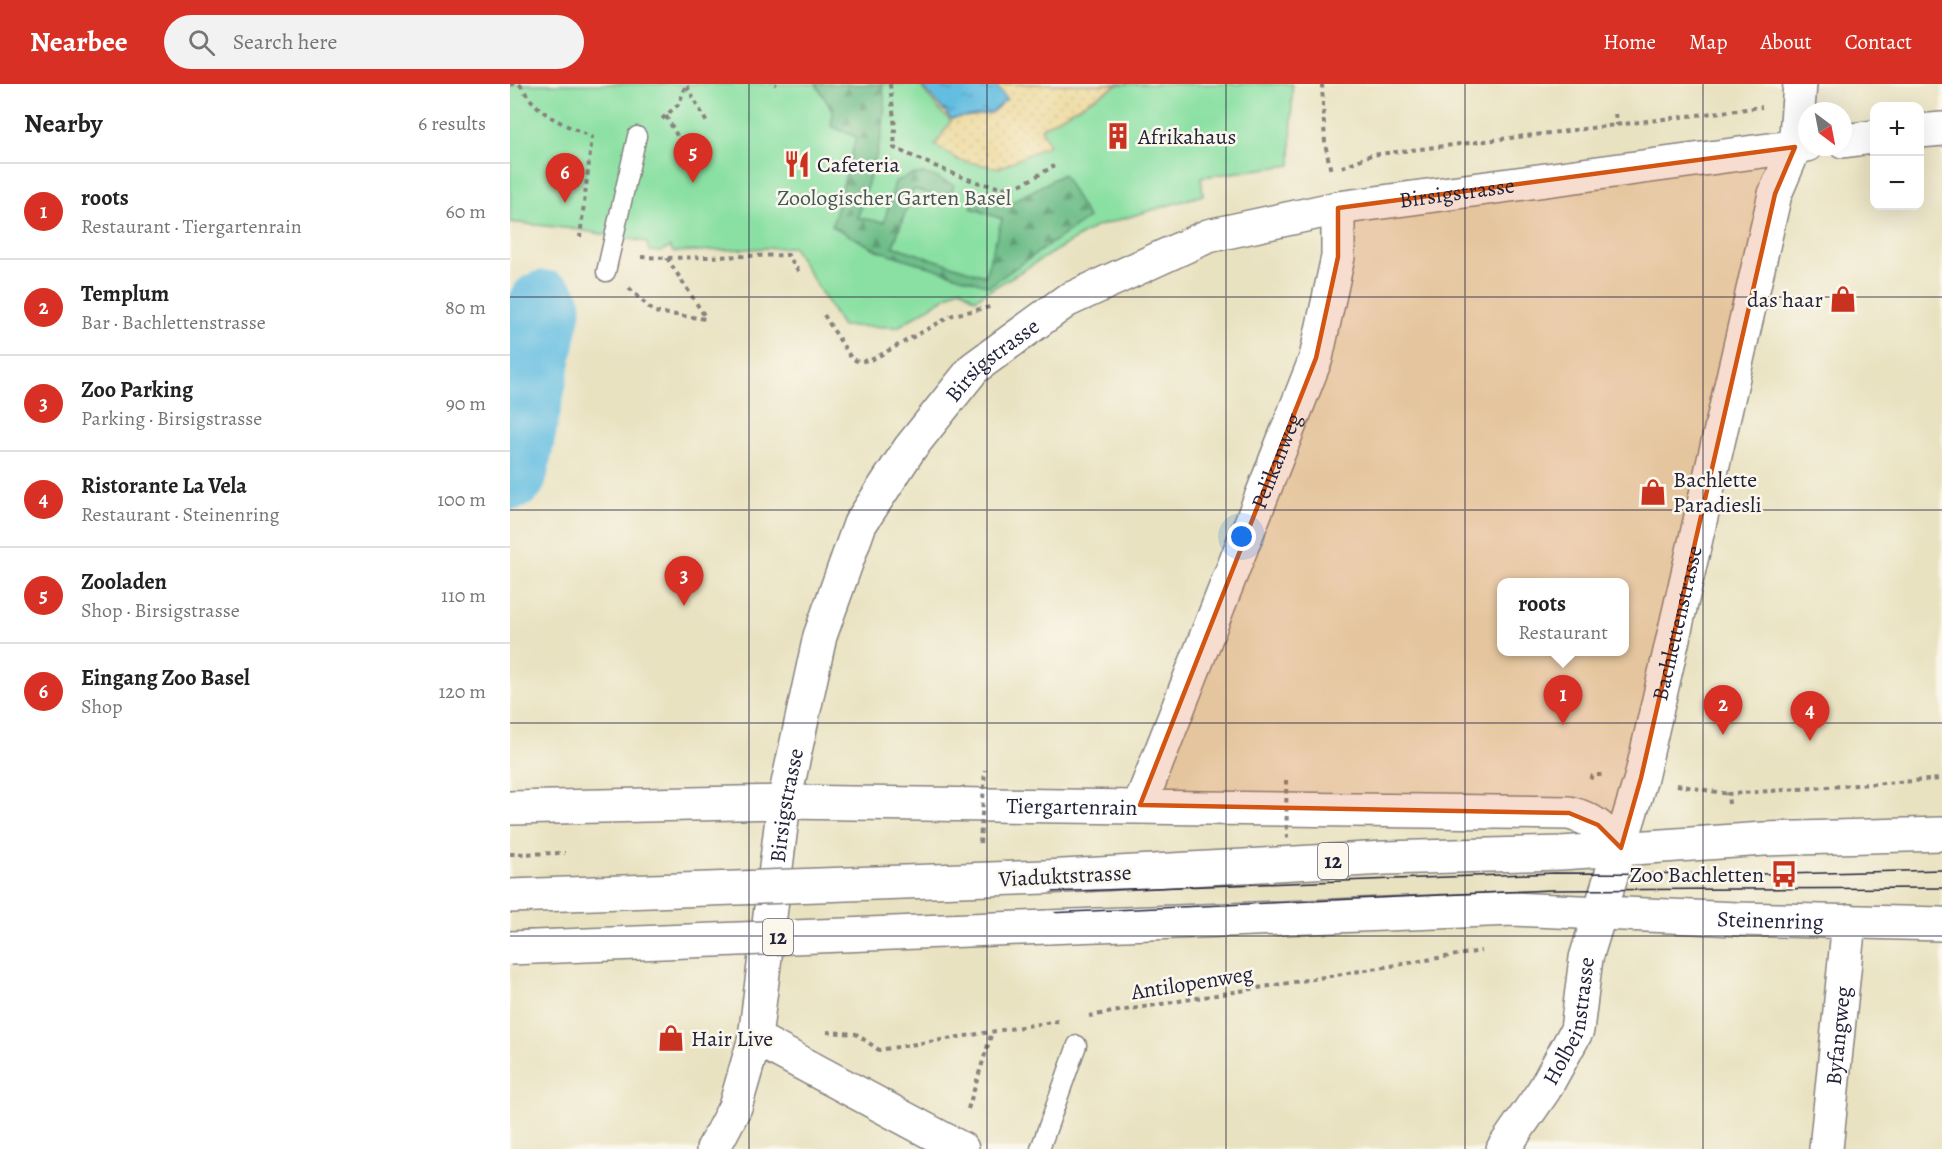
<!DOCTYPE html>
<meta charset="utf-8">
<style>
:root{--surface:#fff;--page:#f2f2f2;--text:#222;--muted:#767676;--line:#e0e0e0;--accent:#d93025}
body{margin:0;font-family:Alegreya,serif;background:var(--page);color:var(--text)}
.controls{position:absolute;right:18px;top:18px;display:grid;overflow:hidden;border-radius:12px;box-shadow:0 6px 24px #0002}
.controls button{width:54px;height:54px;display:grid;place-items:center;padding:0;border:0;border-bottom:2px solid var(--line);background:var(--surface);color:var(--text);font:30px sans-serif}
.compass{position:absolute;left:1288px;top:18px;width:54px;height:54px;border-radius:50%;background:var(--surface);box-shadow:0 6px 24px #0002;rotate:148deg}
.you{position:absolute;left:732px;top:453px;width:21px;height:21px;margin:-15px;border:4px solid #fff;border-radius:50%;background:#1a73e8;box-shadow:0 0 0 9px #1a73e833}
.badge{display:grid;place-items:center;width:39px;height:39px;border-radius:50%;background:var(--accent);color:#fff;font-size:20px;font-weight:700}
.pin{position:absolute;translate:-50% -50px;filter:drop-shadow(0 2px 3px #0008)}
.pin::after{content:'';position:absolute;top:32px;width:21px;height:18px;background:inherit;clip-path:polygon(0 0,100% 0,50% 100%)}
.popup{position:absolute;left:987px;top:494px;width:132px;height:78px;box-sizing:border-box;display:grid;place-content:center;border-radius:12px;background:var(--surface);filter:drop-shadow(0 2px 4px #0005);font-size:20px;white-space:nowrap;color:var(--muted)}
.popup b{font-size:22px;color:var(--text)}
.popup::after{content:'';position:absolute;left:50%;top:100%;margin-left:-12px;border:12px solid transparent;border-top-color:var(--surface)}
.list{margin:0;padding:0;list-style:none}
h2{display:flex;justify-content:space-between;align-items:center;height:78px;margin:0;padding:0 24px;font-size:26px}
h2 small{font-size:20px;font-weight:400;color:var(--muted)}
.list li{display:grid;grid-template-columns:39px 1fr auto;gap:18px;align-items:center;box-sizing:border-box;height:96px;padding:0 24px;border-top:2px solid var(--line)}
.list b{display:block;font-size:22px;white-space:nowrap}
.list p{margin:0;font-size:20px;white-space:nowrap;color:var(--muted)}
.list em{font-size:20px;font-style:normal;color:var(--muted)}
.icon{flex:none;width:33px;height:33px;fill:none;stroke:currentColor;stroke-width:2;stroke-linecap:round;stroke-linejoin:round}
.map{position:relative;flex:none;width:1432px;height:1065px;overflow:hidden}
header{display:flex;align-items:center;gap:36px;box-sizing:border-box;height:84px;padding:0 30px;background:var(--accent);color:#fff}
header strong{font-size:28px}
nav{display:flex;gap:33px;margin-inline-start:auto;font-size:21px}
.search{width:420px;height:54px;background:var(--page);display:flex;align-items:center;gap:15px;box-sizing:border-box;padding:0 21px;border-radius:33px;color:var(--muted);font-size:22px}
main{display:flex}
aside{flex:1;background:var(--surface)}
.map>svg:first-child{display:block}
.green{fill:#8ae0a3;stroke:#56816f;stroke-width:1.5}
.forest{fill:url(#forest-firs);stroke:#487062;stroke-width:1.5}
.sand{fill:url(#sand-dots);stroke:#887e6c;stroke-width:1.5}
.water{fill:url(#water-ripples);stroke:#42708e;stroke-width:1.5}
.lines{fill:none;stroke-linecap:round;stroke-linejoin:round}
.river{stroke:#63bde1;stroke-width:75}
.service-casing{stroke:#86827e;stroke-width:21}
.minor-casing{stroke:#86827e;stroke-width:36}
.primary-casing{stroke:#86827e;stroke-width:36}
.path{stroke:#86827e;stroke-width:4;stroke-dasharray:4.5 4.5;stroke-linecap:butt}
.service{stroke:#fff;stroke-width:18}
.minor{stroke:#fff;stroke-width:33}
.primary{stroke:#fff;stroke-width:33}
.tram{stroke:#22223b;stroke-width:1.5}
.primary-bridge-casing{stroke:#86827e;stroke-width:36;stroke-linecap:butt}
.path-bridge{stroke:#86827e;stroke-width:4;stroke-dasharray:4.5 4.5;stroke-linecap:butt}
.primary-bridge{stroke:#fff;stroke-width:33}
.marked{fill:#d45411;fill-opacity:0.2;stroke:#d45411;stroke-width:4.5;stroke-linejoin:round}
.grid{fill:none;stroke:#22223b;stroke-width:1.5;stroke-opacity:0.55}
.labels{text-anchor:middle;stroke-width:5;stroke-linejoin:round;paint-order:stroke}
.shield{fill:#fbf7ec;stroke:#636270;stroke-width:1.5}
.shield-label{font-size:21px;font-weight:bold;fill:#22223b}
.poi-label{font-size:22px;fill:#22223b;stroke:#fbf7ec;text-anchor:start}
.street-label{font-size:22px;fill:#22223b;stroke:#fbf7ec}
.park-label{font-size:22px;fill:#415b5a;stroke:#fbf7ec}
</style>
<header>
<strong>Nearbee</strong>
<div class="search"><svg class="icon" aria-label="search" viewBox="0 0 24 24"><circle cx="10" cy="10" r="6"/><path d="M15 15l6 6"/></svg>Search here</div>
<nav><a>Home</a><a>Map</a><a>About</a><a>Contact</a></nav>
</header>
<main>
<aside>
<h2>Nearby<small>6 results</small></h2>
<ul class="list">
<li><span class="badge">1</span><div><b>roots</b><p>Restaurant · Tiergartenrain</p></div><em>60 m</em></li>
<li><span class="badge">2</span><div><b>Templum</b><p>Bar · Bachlettenstrasse</p></div><em>80 m</em></li>
<li><span class="badge">3</span><div><b>Zoo Parking</b><p>Parking · Birsigstrasse</p></div><em>90 m</em></li>
<li><span class="badge">4</span><div><b>Ristorante La Vela</b><p>Restaurant · Steinenring</p></div><em>100 m</em></li>
<li><span class="badge">5</span><div><b>Zooladen</b><p>Shop · Birsigstrasse</p></div><em>110 m</em></li>
<li><span class="badge">6</span><div><b>Eingang Zoo Basel</b><p>Shop</p></div><em>120 m</em></li>
</ul>
</aside>
<div class="map">
<svg width="1432" height="1065" viewBox="0 0 1432 1065">
<defs>
<pattern id="forest-firs" width="22" height="20" patternUnits="userSpaceOnUse" patternTransform="scale(1.5)"><rect width="22" height="20" fill="#6fbe89"/><path d="M5 1l3.5 6h-7zM16 11l3.5 6h-7z" fill="#5b9a71"/></pattern>
<pattern id="sand-dots" width="8" height="8" patternUnits="userSpaceOnUse" patternTransform="scale(1.5)"><rect width="8" height="8" fill="#eeda9e"/><path d="M2 2h.1M6 6h.1" fill="none" stroke="#ccbb89" stroke-width="1.8" stroke-linecap="round"/></pattern>
<pattern id="water-ripples" width="26" height="14" patternUnits="userSpaceOnUse" patternTransform="scale(1.5)"><rect width="26" height="14" fill="#63bde1"/><path d="M2 4q2-2 4 0t4 0M15 11q2-2 4 0t4 0" fill="none" stroke="#5199b8"/></pattern>
</defs>
<rect width="100%" height="100%" fill="#fbf7ec"/>
<filter id="ink" filterUnits="userSpaceOnUse"><feTurbulence type="fractalNoise" baseFrequency=".0167" numOctaves="2"/><feDisplacementMap in="SourceGraphic" scale="12" xChannelSelector="R" yChannelSelector="G"/><feConvolveMatrix kernelMatrix="1 2 1 2 8 2 1 2 1" color-interpolation-filters="sRGB"/></filter>
<filter id="wash" filterUnits="userSpaceOnUse"><feTurbulence type="fractalNoise" baseFrequency=".008" numOctaves="4" result="noise"/><feDisplacementMap in="SourceGraphic" scale="24" xChannelSelector="R" yChannelSelector="G"/><feGaussianBlur stdDeviation="1.35" result="paint"/><feColorMatrix in="noise" values="0 0 0 0 0 0 0 0 0 0 0 0 0 0 0 0 0 1.4 0 .05"/><feComposite in="paint" operator="in"/></filter>
<g filter="url(#wash)">
<rect width="100%" height="100%" fill="#e9e2c1"/>
<!-- green -->
<polygon class="green" points="0,0 782,0 781,81 691,93 693,111 585,143 465,215 450,204 388,243 332,242 283,163 163,168 160,163 150,168 140,167 136,158 64,145 0,138"/>
<!-- forest -->
<path class="forest" d="M306 0H372C383 42 357 93 348 134L374 138 385 98C413 83 417 90 444 101L439 117 404 105 383 162 475 192 492 135 461 124 465 115 500 119 553 90 578 134 479 202 367 166 322 142 346 53 321 42 323 28Z"/>
<!-- sand -->
<polygon class="sand" points="412,0 609,0 531,44 539,61 489,84 448,76 425,61 441,37 431,28 412,4"/>
<!-- water -->
<path class="water" d="M413 0C437 0 461 1 485 0L497 15 481 29 441 35 414 4Z"/>
<g class="lines">
<!-- river -->
<polyline class="river" points="0,389 34,224"/>
</g>
</g>
<g filter="url(#ink)">
<g class="lines">
<defs>
<g id="service">
<polyline points="96,188 127,52"/>
<polyline points="530,1065 567,961"/>
</g>
<g id="minor">
<polyline points="1410,47 1432,45"/>
<polyline points="1333,57 1364,53"/>
<path id="s1" d="M630 721 806 274 828 173V124"/>
<path id="s2" d="M0 724 274 718 1059 729C1084 735 1093 746 1111 764"/>
<polyline points="245,954 452,1065"/>
<path id="s3" d="M203 1065 225 1023 245 954 274 718 310 552 350 440 400 364 464 284 556 217 698 152 828 124 1297 61"/>
<path id="s4" d="M993 1065 1034 1006 1067 946 1076 874 1131 694 1265 110 1285 63 1290 0"/>
<path id="s5" d="M1316 1065 1339 837"/>
</g>
<g id="primary">
<polyline points="535,793 875,774 1051,769 1254,755 1432,750"/>
<path id="s6" d="M537 843 1003 825 1227 835 1432 840"/>
</g>
</defs>
<!-- service casing -->
<use href="#service" class="service-casing"/>
<!-- minor casing -->
<use href="#minor" class="minor-casing"/>
<!-- primary casing -->
<use href="#primary" class="primary-casing"/>
<!-- path -->
<g class="path">
<polyline points="0,0 10,1"/>
<path d="M10 0C27 31 51 39 82 53L70 153"/>
<polyline points="265,0 266,1"/>
<path d="M380 0 385 44 384 64C410 75 476 108 502 103 516 100 531 89 544 82"/>
<polyline points="812,0 815,59 821,88"/>
<polyline points="177,2 197,39"/>
<polyline points="1105,30 1107,41"/>
<polyline points="156,32 174,64"/>
<polyline points="152,35 169,20 176,0"/>
<polyline points="832,83 861,71 1252,23"/>
<polyline points="131,173 157,174 278,171 289,188"/>
<polyline points="157,174 196,234"/>
<polyline points="119,204 144,228 196,235"/>
<polyline points="314,231 341,274 349,278 363,275 443,231 480,223"/>
<polyline points="1080,695 1083,691 1094,691"/>
<polyline points="1167,701 1218,710"/>
<polyline points="1219,720 1218,710 1432,695"/>
<polyline points="0,770 55,769"/>
<polyline points="579,932 971,867"/>
<polyline points="317,948 346,950 369,966 548,937"/>
<polyline points="458,1025 482,948"/>
</g>
<!-- service -->
<use href="#service" class="service"/>
<!-- minor -->
<use href="#minor" class="minor"/>
<!-- primary -->
<use href="#primary" class="primary"/>
<!-- tram -->
<g class="tram">
<polyline points="0,828 1045,789 1274,790 1432,786"/>
<polyline points="0,847 537,829 1041,806 1432,804"/>
</g>
<defs>
<g id="primary-bridge">
<polyline points="0,812 535,793"/>
<polyline points="0,864 537,843"/>
</g>
</defs>
<!-- primary-bridge casing -->
<use href="#primary-bridge" class="primary-bridge-casing"/>
<!-- path-bridge -->
<g class="path-bridge">
<polyline points="776,696 777,757"/>
<polyline points="470,759 475,686"/>
</g>
<!-- primary-bridge -->
<use href="#primary-bridge" class="primary-bridge"/>
</g>
</g>
<!-- marked area -->
<path class="marked" d="M1285 63 1265 110 1131 694 1111 764 1088 741 1059 729 630 721 806 274 828 173V124Z"/>
<!-- grid -->
<path class="grid" d="M239 0V1065M477 0V1065M716 0V1065M955 0V1065M1193 0V1065M0 213H1432M0 426H1432M0 639H1432M0 852H1432"/>
<!-- icons -->
<defs>
<symbol id="building-bare" viewBox="-9 -9 18 18"><path d="M-4-6H4V6H1V3H-1V6H-4ZM-2.5-4.3h1.7v1.8h-1.7ZM.8-4.3h1.7v1.8H.8ZM-2.5-1h1.7V.8h-1.7ZM.8-1h1.7V.8H.8Z" fill="#c8321e" stroke="#fbf7ec" stroke-width="2.5" paint-order="stroke"/></symbol>
<symbol id="restaurant-bare" viewBox="-9 -9 18 18"><path d="M-5-6h1v4h1v-4h1v4h1v-4h1v5L-1.5 .5V6h-2V.5L-5-1ZM5-6V6H3V1.5H1.5Q1.5-4 5-6Z" fill="#c8321e" stroke="#fbf7ec" stroke-width="2.5" paint-order="stroke"/></symbol>
<symbol id="shop-bare" viewBox="-9 -9 18 18"><path d="M-5-2.5h2.3a2.7 3.5 0 0 1 5.4 0H5L5.5 6h-11ZM-1.5-2.5h3a1.5 2.3 0 0 0-3 0Z" fill="#c8321e" stroke="#fbf7ec" stroke-width="2.5" paint-order="stroke"/></symbol>
<symbol id="bus-bare" viewBox="-9 -9 18 18"><path d="M-5-6H5V4H4V6H2V4H-2V6H-4V4H-5ZM-3.5-4V0h7V-4ZM-3.5 1.2v1.5H-2V1.2ZM2 1.2v1.5H3.5V1.2Z" fill="#c8321e" stroke="#fbf7ec" stroke-width="2.5" paint-order="stroke"/></symbol>
</defs>
<g fill-rule="evenodd">
<use href="#building-bare" x="589" y="33" width="38" height="38"/>
<use href="#restaurant-bare" x="268" y="61" width="38" height="38"/>
<use href="#shop-bare" x="1314" y="196" width="38" height="38"/>
<use href="#shop-bare" x="1124" y="389" width="38" height="38"/>
<use href="#bus-bare" x="1255" y="771" width="38" height="38"/>
<use href="#shop-bare" x="142" y="935" width="38" height="38"/>
</g>
<g class="labels">
<!-- shield labels -->
<g class="shield">
<rect x="808" y="759" width="30" height="36" rx="4.5"/>
<rect x="253" y="835" width="30" height="36" rx="4.5"/>
</g>
<g class="shield-label">
<text x="823" y="784">12</text>
<text x="268" y="860">12</text>
</g>
<!-- poi labels -->
<g class="poi-label">
<text x="628" y="60">Afrikahaus</text>
<text x="307" y="88">Cafeteria</text>
<text x="1313" y="223" text-anchor="end">das haar</text>
<text x="1163" y="403">Bachlette<tspan x="1163" dy="25">Paradiesli</tspan></text>
<text x="1254" y="798" text-anchor="end">Zoo Bachletten</text>
<text x="181" y="962">Hair Live</text>
</g>
<!-- street labels -->
<g class="street-label">
<text dy="8" stroke="none"><textPath href="#s3" startOffset="1362">Birsigstrasse</textPath></text>
<text dy="8" stroke="none"><textPath href="#s3" startOffset="858">Birsigstrasse</textPath></text>
<text dy="8" stroke="none"><textPath href="#s1" startOffset="370">Pelikanweg</textPath></text>
<text dy="8" stroke="none"><textPath href="#s4" startOffset="560">Bachlettenstrasse</textPath></text>
<text dy="8" stroke="none"><textPath href="#s2" startOffset="562">Tiergartenrain</textPath></text>
<text dy="8" stroke="none"><textPath href="#s3" startOffset="354">Birsigstrasse</textPath></text>
<text transform="translate(555 791) rotate(-3)" y="8">Viaduktstrasse</text>
<text dy="8" stroke="none"><textPath href="#s6" startOffset="724">Steinenring</textPath></text>
<text transform="translate(682 898) rotate(-9)" y="8">Antilopenweg</text>
<text dy="8" stroke="none"><textPath href="#s4" startOffset="147">Holbeinstrasse</textPath></text>
<text dy="8" stroke="none"><textPath href="#s5" startOffset="114">Byfangweg</textPath></text>
</g>
<!-- park labels -->
<g class="park-label">
<text x="384" y="121">Zoologischer Garten Basel</text>
</g>
</g>
</svg>
<div class="controls">
<button>+</button>
<button>−</button>
</div>
<svg class="compass" viewBox="-18 -18 36 36"><path d="M0-13l5 13h-10z" fill="#e53935"/><path d="M0 13l5-13h-10z" fill="#767676"/></svg>
<div class="you"></div>
<div class="pin badge" style="left:1053px;top:641px">1</div>
<div class="popup"><b>roots</b>Restaurant</div>
<div class="pin badge" style="left:1213px;top:651px">2</div>
<div class="pin badge" style="left:174px;top:522px">3</div>
<div class="pin badge" style="left:1300px;top:657px">4</div>
<div class="pin badge" style="left:183px;top:99px">5</div>
<div class="pin badge" style="left:55px;top:119px">6</div>
</div>
</main>
